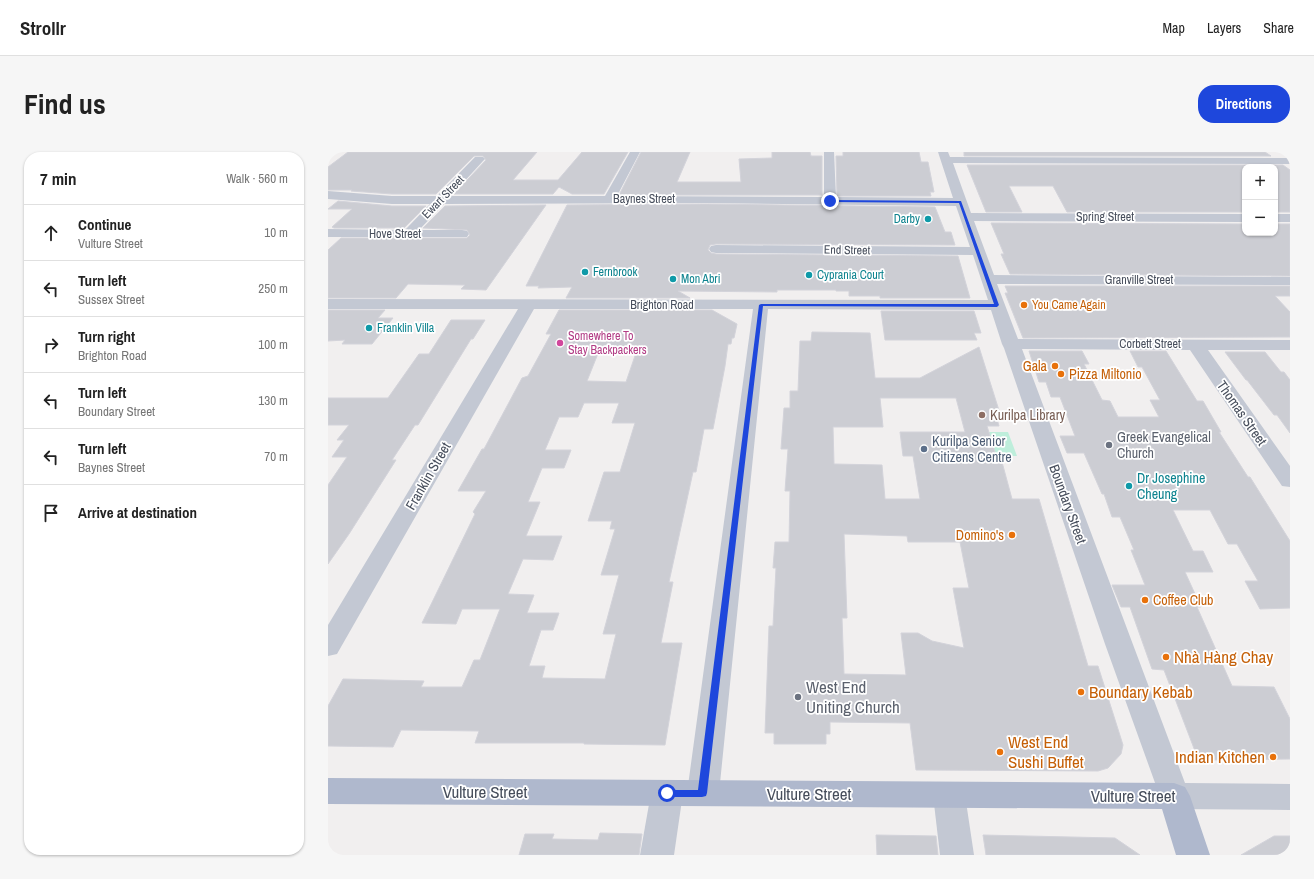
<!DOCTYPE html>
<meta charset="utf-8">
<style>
:root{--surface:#fff;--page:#f6f6f6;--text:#222;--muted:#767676;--line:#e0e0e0;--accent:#1e47dc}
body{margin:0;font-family:"Archivo Narrow",sans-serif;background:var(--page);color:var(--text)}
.controls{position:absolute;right:12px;top:12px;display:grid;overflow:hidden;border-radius:8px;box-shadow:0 1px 3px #0004}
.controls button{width:36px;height:36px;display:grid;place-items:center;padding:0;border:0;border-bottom:1px solid var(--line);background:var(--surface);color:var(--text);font:20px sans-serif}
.stop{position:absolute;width:12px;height:12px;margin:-9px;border:3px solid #1e47dc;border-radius:50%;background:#fff}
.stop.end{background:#1e47dc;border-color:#fff;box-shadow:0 1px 4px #0008}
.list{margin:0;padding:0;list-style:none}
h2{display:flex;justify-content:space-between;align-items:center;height:52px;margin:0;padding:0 16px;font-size:17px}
h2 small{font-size:13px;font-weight:400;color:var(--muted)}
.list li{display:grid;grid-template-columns:26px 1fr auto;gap:12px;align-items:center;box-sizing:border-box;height:56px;padding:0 16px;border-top:1px solid var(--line)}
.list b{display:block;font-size:15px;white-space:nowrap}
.list p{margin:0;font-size:13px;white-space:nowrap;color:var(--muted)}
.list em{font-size:13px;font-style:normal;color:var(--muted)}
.icon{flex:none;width:22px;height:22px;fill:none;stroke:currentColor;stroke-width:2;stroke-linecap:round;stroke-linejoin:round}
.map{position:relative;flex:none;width:962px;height:703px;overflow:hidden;border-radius:16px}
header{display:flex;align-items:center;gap:24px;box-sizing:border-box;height:56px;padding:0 20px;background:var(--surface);border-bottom:1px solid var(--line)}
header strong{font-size:19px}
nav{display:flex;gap:22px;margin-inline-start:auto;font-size:14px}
.intro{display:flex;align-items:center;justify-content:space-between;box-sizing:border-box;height:96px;padding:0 24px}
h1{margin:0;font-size:28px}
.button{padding:10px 18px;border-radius:16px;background:var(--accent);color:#fff;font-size:14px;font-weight:700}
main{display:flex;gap:24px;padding:0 24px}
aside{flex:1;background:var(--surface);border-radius:16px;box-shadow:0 1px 3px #0004}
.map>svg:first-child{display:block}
.green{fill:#beeedb}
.building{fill:#cccdd3;stroke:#d3d3da;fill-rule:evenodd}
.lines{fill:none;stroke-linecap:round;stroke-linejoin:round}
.minor{fill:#c3c8d3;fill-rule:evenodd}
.major{fill:#afb8cd;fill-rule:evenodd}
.route{fill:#1e47dc}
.culture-dot{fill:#0f9aa8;stroke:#fff;stroke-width:1.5}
.food-dot{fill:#e8710a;stroke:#fff;stroke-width:1.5}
.hotel-dot{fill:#d1479c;stroke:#fff;stroke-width:1.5}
.education-dot{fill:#8d6e63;stroke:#fff;stroke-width:1.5}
.worship-dot{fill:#6b7280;stroke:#fff;stroke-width:1.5}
.service-dot{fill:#5c6f8a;stroke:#fff;stroke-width:1.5}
.labels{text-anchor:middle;stroke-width:3.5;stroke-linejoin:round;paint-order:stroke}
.far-street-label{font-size:12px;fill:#474e5c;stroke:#fff}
.far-culture-label{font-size:12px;fill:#0d838f;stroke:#fff;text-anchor:start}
.far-food-label{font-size:12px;fill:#c56008;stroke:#fff;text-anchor:start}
.far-hotel-label{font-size:12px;fill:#b23c85;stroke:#fff;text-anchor:start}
.food-label{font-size:14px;fill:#c56008;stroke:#fff;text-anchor:end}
.street-label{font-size:14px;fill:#474e5c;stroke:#fff}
.education-label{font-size:14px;fill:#785e54;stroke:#fff;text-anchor:start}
.worship-label{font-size:14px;fill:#5b616d;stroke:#fff;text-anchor:start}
.service-label{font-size:14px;fill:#4e5e75;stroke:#fff;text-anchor:start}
.culture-label{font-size:14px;fill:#0d838f;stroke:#fff;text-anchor:start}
.near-food-label{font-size:17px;fill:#c56008;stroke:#fff;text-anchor:start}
.near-worship-label{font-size:17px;fill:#5b616d;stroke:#fff;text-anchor:start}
.near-street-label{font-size:17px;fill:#474e5c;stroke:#fff}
</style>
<header>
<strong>Strollr</strong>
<nav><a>Map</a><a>Layers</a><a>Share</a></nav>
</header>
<div class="intro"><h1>Find us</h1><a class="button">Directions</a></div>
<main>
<aside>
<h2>7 min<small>Walk · 560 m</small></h2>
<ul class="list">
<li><svg class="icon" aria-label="ahead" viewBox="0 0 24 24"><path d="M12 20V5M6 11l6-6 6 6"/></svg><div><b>Continue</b><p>Vulture Street</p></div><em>10 m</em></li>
<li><svg class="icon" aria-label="left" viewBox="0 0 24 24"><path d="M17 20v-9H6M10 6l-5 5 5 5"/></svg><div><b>Turn left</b><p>Sussex Street</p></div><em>250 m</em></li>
<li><svg class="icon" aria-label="right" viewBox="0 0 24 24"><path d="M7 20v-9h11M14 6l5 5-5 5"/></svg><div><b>Turn right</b><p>Brighton Road</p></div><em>100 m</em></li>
<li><svg class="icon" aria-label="left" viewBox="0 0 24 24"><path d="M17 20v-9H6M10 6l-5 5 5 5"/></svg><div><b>Turn left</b><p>Boundary Street</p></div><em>130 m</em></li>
<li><svg class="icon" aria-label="left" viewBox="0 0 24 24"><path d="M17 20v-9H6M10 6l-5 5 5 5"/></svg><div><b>Turn left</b><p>Baynes Street</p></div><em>70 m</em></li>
<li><svg class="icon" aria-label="arrive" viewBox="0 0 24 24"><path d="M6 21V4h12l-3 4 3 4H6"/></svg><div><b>Arrive at destination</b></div></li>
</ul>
</aside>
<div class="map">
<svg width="962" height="703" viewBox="0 0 962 703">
<rect width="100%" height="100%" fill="#f1efef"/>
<!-- green -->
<polygon class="green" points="661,280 680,280 689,304 668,304"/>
<!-- building -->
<g class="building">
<polygon points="20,0 209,0 185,28 230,28 254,0 300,0 276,42 244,42 231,35 225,42 126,42 158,8 155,4 146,4 108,42 64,42 23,39 24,38 0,38 0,15"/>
<polygon points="313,0 362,0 349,30 413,30 411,7 444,6 444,0 482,0 483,4 494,4 494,43 291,43"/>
<polygon points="515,0 591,0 593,10 600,10 606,40 602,40 603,44 509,44 508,4 515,4"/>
<polygon points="636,0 937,0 943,4 636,4"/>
<polygon points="639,13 955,13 962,18 962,60 947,60 947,15 917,15 917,60 739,60 725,34 681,34 694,60 658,60"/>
<polygon points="10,49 64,54 98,54 76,76 6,76 4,75 24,57 0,57"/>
<polygon points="378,52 607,55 617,80 623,80 627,93 388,92 382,93 380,98 383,101 388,102 630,104 642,146 552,146 552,144 521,144 521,139 508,139 508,138 449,138 449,140 350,139 362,146 238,146 244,135 210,136 211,134 198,134 239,53"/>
<polygon points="218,53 158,138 133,137 137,133 80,132 68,146 0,146 0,98 13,86 139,86 142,83 139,78 95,76 117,54"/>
<polygon points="663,71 917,72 917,81 947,81 947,72 962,72 962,124 682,122 673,102 676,102"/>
<polygon points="677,134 962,134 962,144 947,144 962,160 962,185 695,186 677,141 680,141"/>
<polygon points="0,158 57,158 50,166 65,166 44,192 14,192 17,188 0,189"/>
<path d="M231 158H384L409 172 406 186H404L403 192H400L397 214 385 277H376L368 320H365L341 430H345L333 491H354L337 593 256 592V591H147L151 579 73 578 65 595 0 594V554L15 527 96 529 93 535H134L146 508H152L172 457H134L128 472 94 471 147 362 145 360 158 339H130L154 297H156L194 226 200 224 223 182H218ZM273 194 310 195 298 230 259 229ZM256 251H291L284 271H307L292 320H276L260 369H284L282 377H287L273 423H291L275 482H288L277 527 214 526 217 514H201L213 478H225L231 461H199L206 443 180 442 195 407 225 408 234 384H198L212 350H200L214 316H236L243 298H217L231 265H250Z"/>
<polygon points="553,159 646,159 653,181 646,181 649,188 557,188"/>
<polygon points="123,168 157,168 145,187 143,187 90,273 87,273 64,308 68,308 21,382 0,412 0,333 19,305 4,305 16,288 9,288 21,273 0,273 0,246 60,246 91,202 101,202"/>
<path d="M484 180 542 181 547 226H592L651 195 674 268 669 267 671 274H659L670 310H674L684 347H711L760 514H770L795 593 793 602 780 616 770 619 588 618 582 571 502 570V582H498V592H446V581H437L441 474H445L448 416H445L447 390H461L462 339H457L460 297H453L456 256H462V239H470L472 189H483ZM552 246H628L637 280H572L575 304H585L592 347H557L554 313 506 312 505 275H555ZM516 382 579 384 580 390H632L641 436H625L636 496 604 489 590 481H573L578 523 516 522 514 466H519Z"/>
<polygon points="701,199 754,199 761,212 756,212 774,248 782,249 790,265 831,265 822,248 832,248 814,215 810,215 802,199 838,199 869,249 875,249 893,280 891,280 920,325 922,325 962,389 962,456 932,457 917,429 930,429 909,392 900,392 882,358 845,358 865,399 875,399 885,420 857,420 873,455 869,455 904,534 946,535 962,567 962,607 886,608 876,605 867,599 836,518 824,517 802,455 793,455 784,433 817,433 803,398 806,398 792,365 784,365 776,342 774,342 756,301 739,301 732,284 747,284 732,245 723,245 718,230 711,230"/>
<polygon points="897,200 937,200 953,220 956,220 962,228 962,281 949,263 946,263 919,228 918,228"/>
<polygon points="272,681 314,682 311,703 191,703 197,682 226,682 224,687 270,688"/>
<polygon points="548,683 608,684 610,703 549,703"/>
<polygon points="655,683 787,686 812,703 658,703"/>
<polygon points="946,684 962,684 962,703 913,703"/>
</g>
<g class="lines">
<!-- minor -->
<g class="minor">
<polygon points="302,0 312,0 289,44 496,45 496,0 506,0 508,45 625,46 610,0 620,0 622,5 962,6 962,12 625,11 643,61 917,62 917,70 646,69 666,123 962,125 962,133 669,132 690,187 962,188 962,198 880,198 962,314 962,335 954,334 862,198 694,197 857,631 962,632 962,658 846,657 835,653 777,492 676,196 674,192 663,158 440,157 391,641 386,650 375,654 364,650 359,641 425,157 206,157 9,502 0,504 0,473 190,157 0,157 0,147 660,148 645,103 388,101 383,100 381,97 383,94 388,93 642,95 628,54 378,51 116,52 91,78 134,78 139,79 141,82 139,85 0,85 0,77 77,78 102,52 64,52 0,47 0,39 64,44 109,44 147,5 155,5 157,7 155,9 123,44 277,44"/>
<rect x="947" y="62" width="15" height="8"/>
<polygon points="339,628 350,632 355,641 346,703 312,703 323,641 328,632"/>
<polygon points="621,630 632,634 637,643 646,703 612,703 605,643 610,634"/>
</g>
<!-- major -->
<polygon class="major" points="0,626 846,631 857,635 862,644 882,703 848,703 834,657 0,652"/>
</g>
<!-- route -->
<polygon class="route" points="502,48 633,49 671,153 669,155 435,154 379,641 378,644 374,645 339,645 336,644 334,641 336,639 339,638 370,638 431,153 433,152 666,152 631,51 501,50"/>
<!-- markers -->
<g class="culture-dot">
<circle cx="600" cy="67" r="4"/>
<circle cx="257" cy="120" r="4"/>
<circle cx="481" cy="123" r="4"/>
<circle cx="345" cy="127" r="4"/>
<circle cx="41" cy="176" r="4"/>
<circle cx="801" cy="334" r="4"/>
</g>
<g class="food-dot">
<circle cx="696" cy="153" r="4"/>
<circle cx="727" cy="214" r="4"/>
<circle cx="733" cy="222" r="4"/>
<circle cx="684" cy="383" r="4"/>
<circle cx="817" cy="448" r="4"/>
<circle cx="838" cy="505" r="4"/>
<circle cx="753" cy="540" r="4"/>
<circle cx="672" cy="600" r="4"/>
<circle cx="945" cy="605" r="4"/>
</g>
<circle class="hotel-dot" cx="232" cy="191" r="4"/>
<circle class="education-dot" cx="654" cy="263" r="4"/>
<g class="worship-dot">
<circle cx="781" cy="293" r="4"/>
<circle cx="470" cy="545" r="4"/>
</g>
<circle class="service-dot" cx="596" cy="297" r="4"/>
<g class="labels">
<!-- far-street labels -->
<g class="far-street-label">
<text transform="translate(115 45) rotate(-46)" y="4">Ewart Street</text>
<text x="316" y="51">Baynes Street</text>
<text x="777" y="69">Spring Street</text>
<text x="67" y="86">Hove Street</text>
<text transform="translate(519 98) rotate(1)" y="4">End Street</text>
<text x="811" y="132">Granville Street</text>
<text x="334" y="157">Brighton Road</text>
<text x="822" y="196">Corbett Street</text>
</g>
<!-- far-culture labels -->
<g class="far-culture-label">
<text x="592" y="71" text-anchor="end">Darby</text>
<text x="265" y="124">Fernbrook</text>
<text x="489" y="127">Cyprania Court</text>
<text x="353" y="131">Mon Abri</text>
<text x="49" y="180">Franklin Villa</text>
</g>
<!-- far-food labels -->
<g class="far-food-label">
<text x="704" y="157">You Came Again</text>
</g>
<!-- far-hotel labels -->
<g class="far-hotel-label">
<text x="240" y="188">Somewhere To<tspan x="240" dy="14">Stay Backpackers</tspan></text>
</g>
<!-- food labels -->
<g class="food-label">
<text x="719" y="219">Gala</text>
<text x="741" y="227" text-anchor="start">Pizza Miltonio</text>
<text x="676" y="388">Domino's</text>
<text x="825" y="453" text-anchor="start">Coffee Club</text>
</g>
<!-- street labels -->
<g class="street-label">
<text transform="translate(914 261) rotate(55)" y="5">Thomas Street</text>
<text transform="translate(100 324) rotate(-60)" y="5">Franklin Street</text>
<text transform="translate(740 352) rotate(70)" y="5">Boundary Street</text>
</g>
<!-- education labels -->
<g class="education-label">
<text x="662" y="268">Kurilpa Library</text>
</g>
<!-- worship labels -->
<g class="worship-label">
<text x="789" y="290">Greek Evangelical<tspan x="789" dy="16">Church</tspan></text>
</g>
<!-- service labels -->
<g class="service-label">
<text x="604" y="294">Kurilpa Senior<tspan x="604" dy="16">Citizens Centre</tspan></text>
</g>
<!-- culture labels -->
<g class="culture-label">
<text x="809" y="331">Dr Josephine<tspan x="809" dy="16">Cheung</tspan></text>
</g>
<!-- near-food labels -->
<g class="near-food-label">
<text x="846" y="511">Nhà Hàng Chay</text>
<text x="761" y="546">Boundary Kebab</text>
<text x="680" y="596">West End<tspan x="680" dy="20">Sushi Buffet</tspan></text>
<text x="937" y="611" text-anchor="end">Indian Kitchen</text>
</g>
<!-- near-worship labels -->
<g class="near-worship-label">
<text x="478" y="541">West End<tspan x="478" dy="20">Uniting Church</tspan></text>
</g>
<!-- near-street labels -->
<g class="near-street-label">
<text x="157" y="646">Vulture Street</text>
<text x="481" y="648">Vulture Street</text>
<text x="805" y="650">Vulture Street</text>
</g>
</g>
</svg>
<div class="controls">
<button>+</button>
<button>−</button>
</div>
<div class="stop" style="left:339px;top:641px"></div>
<div class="stop end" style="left:502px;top:49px"></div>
</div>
</main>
